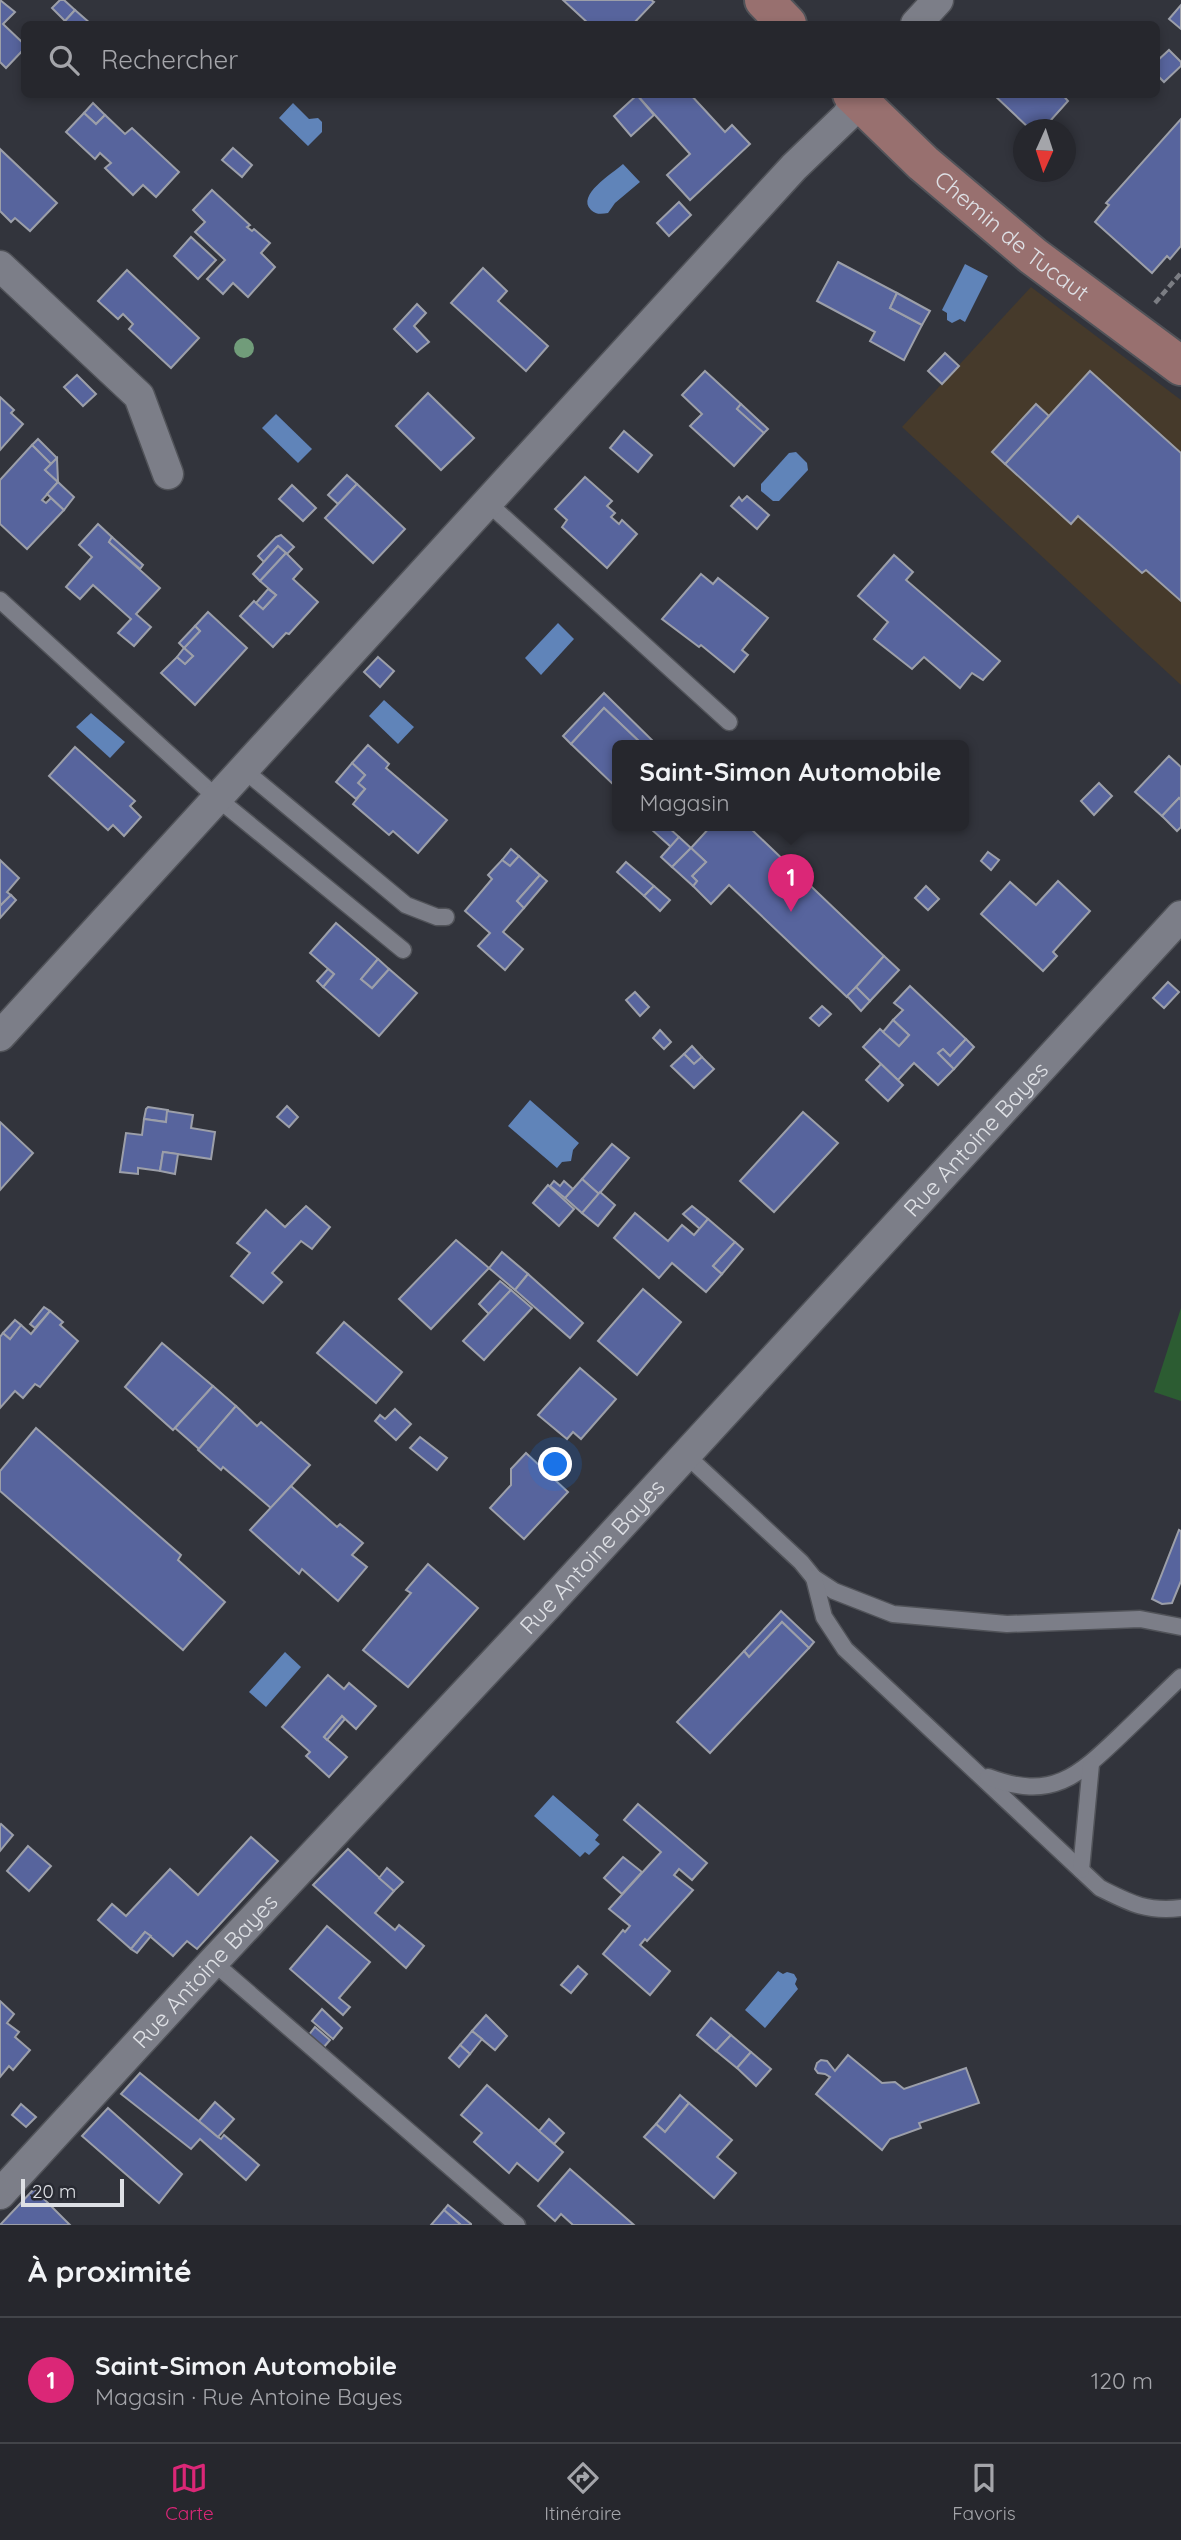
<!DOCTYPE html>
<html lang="fr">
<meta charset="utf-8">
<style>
:root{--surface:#26272d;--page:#2e2f35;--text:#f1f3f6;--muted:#a4a5aa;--line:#424449;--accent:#db2777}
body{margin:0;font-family:Quicksand,sans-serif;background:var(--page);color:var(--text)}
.compass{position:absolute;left:1013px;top:119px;width:63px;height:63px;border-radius:50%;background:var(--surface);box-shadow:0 4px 10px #0003;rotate:183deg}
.scale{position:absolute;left:21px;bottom:18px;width:103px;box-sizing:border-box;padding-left:7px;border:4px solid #dee0e5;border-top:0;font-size:19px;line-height:24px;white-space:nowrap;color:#dee0e5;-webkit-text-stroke:5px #282a32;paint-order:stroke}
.you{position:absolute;left:556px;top:1465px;width:24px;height:24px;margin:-18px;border:5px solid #fff;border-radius:50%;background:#1a73e8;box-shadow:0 0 0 10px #1a73e833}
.badge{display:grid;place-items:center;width:46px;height:46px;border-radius:50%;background:var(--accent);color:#fff;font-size:23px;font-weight:700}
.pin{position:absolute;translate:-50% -58px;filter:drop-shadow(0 2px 4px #0008)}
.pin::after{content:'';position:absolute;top:37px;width:24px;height:21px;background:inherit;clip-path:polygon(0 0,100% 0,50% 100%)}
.popup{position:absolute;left:612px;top:740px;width:357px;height:91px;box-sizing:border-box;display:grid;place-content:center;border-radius:10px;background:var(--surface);filter:drop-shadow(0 2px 5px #0005);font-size:23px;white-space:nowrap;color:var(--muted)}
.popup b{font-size:26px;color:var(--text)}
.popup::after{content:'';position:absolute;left:50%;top:100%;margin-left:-14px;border:14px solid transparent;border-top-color:var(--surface)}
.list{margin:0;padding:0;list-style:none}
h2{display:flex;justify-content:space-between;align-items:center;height:91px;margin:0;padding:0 28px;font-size:30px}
h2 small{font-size:23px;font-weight:400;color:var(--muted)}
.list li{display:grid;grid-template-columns:46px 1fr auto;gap:21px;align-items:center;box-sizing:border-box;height:126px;padding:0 28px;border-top:2px solid var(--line)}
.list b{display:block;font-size:26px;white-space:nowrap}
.list p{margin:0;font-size:23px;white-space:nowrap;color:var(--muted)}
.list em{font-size:23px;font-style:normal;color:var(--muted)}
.icon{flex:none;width:38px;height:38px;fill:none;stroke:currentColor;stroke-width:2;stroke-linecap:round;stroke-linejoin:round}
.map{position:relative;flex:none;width:1181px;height:2225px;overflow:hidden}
.search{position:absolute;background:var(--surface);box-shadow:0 4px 10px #0003;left:21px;right:21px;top:21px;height:77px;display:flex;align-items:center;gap:18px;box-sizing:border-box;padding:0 24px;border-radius:10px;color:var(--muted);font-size:26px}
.sheet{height:217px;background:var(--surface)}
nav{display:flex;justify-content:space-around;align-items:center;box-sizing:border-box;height:98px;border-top:2px solid var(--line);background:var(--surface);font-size:19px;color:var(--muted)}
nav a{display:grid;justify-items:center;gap:4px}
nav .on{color:var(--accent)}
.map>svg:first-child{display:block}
.industrial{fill:#463a2b}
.green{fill:#2c5c32}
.water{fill:#6084b9}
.building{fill:#57649d;stroke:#9c9fa9;stroke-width:2}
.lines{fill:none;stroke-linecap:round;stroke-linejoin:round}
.lane-casing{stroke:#515359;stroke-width:19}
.street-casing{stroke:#515359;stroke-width:33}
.secondary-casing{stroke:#515359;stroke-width:42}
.path{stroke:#7b7d83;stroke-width:4.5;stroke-dasharray:7 3.5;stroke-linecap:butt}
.lane{stroke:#7c7e88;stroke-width:16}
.street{stroke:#7c7e88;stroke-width:30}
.secondary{stroke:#98706f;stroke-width:38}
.tree{fill:#719c7a}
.labels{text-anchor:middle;stroke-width:7;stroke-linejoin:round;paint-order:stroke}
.street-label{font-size:23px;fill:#dee0e5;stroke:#282a32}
</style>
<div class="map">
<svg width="1181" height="2225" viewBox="0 0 1181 2225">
<rect width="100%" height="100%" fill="#32343c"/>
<!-- industrial -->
<polygon class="industrial" points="1031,287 1181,400 1181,685 902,427"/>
<!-- green -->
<polygon class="green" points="1181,1308 1181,1401 1154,1392"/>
<!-- water -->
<g class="water">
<polygon points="293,103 309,119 318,118 322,122 322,132 308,146 279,118"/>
<path d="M623 164 640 182 615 203 608 213C602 214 596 215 591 210 576 195 612 174 623 164Z"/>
<polygon points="965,264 988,276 965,322 960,319 952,323 947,320 947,313 942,310"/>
<polygon points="276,414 312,449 298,463 262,428"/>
<polygon points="796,452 807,463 808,470 779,501 773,501 761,491 761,484 789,453"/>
<polygon points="558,623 574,639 541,675 525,658"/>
<polygon points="384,700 414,727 398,744 369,716"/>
<polygon points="91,713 125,742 110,758 76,727"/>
<polygon points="530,1100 579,1143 573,1150 571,1161 562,1162 557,1168 508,1126"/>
<polygon points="285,1652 301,1667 266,1707 249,1692"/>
<polygon points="553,1795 599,1835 595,1840 600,1844 589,1855 585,1852 580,1857 534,1816"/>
<polygon points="778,1971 783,1974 787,1972 794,1974 797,1979 795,1984 798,1989 765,2028 745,2010"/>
</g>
<!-- building -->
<g class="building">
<polygon points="0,0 15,12 3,24 24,44 24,49 6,68 0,62"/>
<polygon points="60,0 64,0 75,10 65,21 52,8"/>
<polygon points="563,0 651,0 654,2 633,24 589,24"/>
<polygon points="1181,5 1181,29 1169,19"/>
<polygon points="75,10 91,24 70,24 65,21"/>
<polygon points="1169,50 1181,62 1181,66 1164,82 1156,74 1156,62"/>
<polygon points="690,94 725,132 732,125 750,144 690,200 667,175 690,154 636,94"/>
<polygon points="993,94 1062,94 1068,101 1042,130 1031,130"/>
<polygon points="637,95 654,115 631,136 614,116"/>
<polygon points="93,103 105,115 96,124 84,113"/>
<polygon points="84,113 96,124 105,115 125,134 132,128 179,172 156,197 143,185 133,195 105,168 111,163 100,153 95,159 66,132"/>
<polygon points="1181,119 1181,246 1170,259 1167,256 1152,273 1095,222 1109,205 1106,203"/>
<polygon points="233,148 252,165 242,177 222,160"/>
<polygon points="0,149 57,203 30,231 15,218 11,222 0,211"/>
<polygon points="212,190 250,225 247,227 252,231 254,229 270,243 261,253 275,267 248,297 233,283 223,294 207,279 225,260 195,232 205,222 193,210"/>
<polygon points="679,202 691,215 669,236 657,223"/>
<polygon points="191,237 216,260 198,279 174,256"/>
<polygon points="838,262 897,293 890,308 922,325 904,360 870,341 875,332 817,301"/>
<polygon points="483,268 507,291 498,301 548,346 526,371 451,303"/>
<polygon points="127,270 199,338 171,368 129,329 133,324 123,314 118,319 98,301"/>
<polygon points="897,293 930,311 922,325 890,308"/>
<polygon points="417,304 426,313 414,326 429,342 417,352 394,329"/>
<polygon points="945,353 959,366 942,384 928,371"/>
<polygon points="705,371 741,404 737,409 764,433 734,466 690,426 702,414 682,395"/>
<polygon points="1090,371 1181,453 1181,601 1146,570 1142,573 1078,516 1071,524 1005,464"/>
<polygon points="77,375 96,394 83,406 64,387"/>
<polygon points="428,393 474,438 441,470 396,426"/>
<polygon points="0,397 14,410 11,413 23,424 0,450"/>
<polygon points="741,404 768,429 764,433 737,409"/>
<polygon points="1036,404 1049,416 1005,464 992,452"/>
<polygon points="624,431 652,455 638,472 610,448"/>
<polygon points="38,439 57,458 51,464 32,445"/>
<polygon points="32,445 51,464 45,470 58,482 42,500 46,503 51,498 64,510 27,549 0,524 0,480"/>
<polygon points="57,458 58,482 45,470"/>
<polygon points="347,475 357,484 338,504 328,495"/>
<polygon points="585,477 612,501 607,506 615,513 611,517 619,524 622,520 637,534 607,568 562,527 567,520 555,509"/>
<polygon points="58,482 74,497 64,510 47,494"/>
<polygon points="357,484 405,529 373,563 325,518"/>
<polygon points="292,485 316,508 303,521 279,499"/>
<polygon points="747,496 769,515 757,529 731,506 739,497 742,501"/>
<polygon points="98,524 112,537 109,542 160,588 136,614 151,627 134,646 118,633 131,619 93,585 80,599 66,587 92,557 79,545"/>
<polygon points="281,535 294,547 287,554 278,546 264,562 258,556 276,537"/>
<polygon points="112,537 143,565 140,569 109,542"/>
<polygon points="278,546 286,553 260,581 253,574"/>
<polygon points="286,553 302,569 293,579 318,602 289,634 286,633 273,647 240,616 254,601 263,609 276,595 260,581"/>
<polygon points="894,555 913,572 906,580 1000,661 983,680 972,673 960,688 924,657 912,669 874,639 888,622 858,596"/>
<polygon points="701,574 713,584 718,578 768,618 742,650 748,655 734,672 701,645 699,647 662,619"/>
<polygon points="268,589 276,595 263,609 256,603"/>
<polygon points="208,612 247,648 195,705 161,673 177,657 185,664 193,656 184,648 200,631 195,626"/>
<polygon points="195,626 200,631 184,648 179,643"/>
<polygon points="184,648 193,656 185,664 177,657"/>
<polygon points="378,657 394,671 380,687 364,672"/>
<polygon points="604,693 658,746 644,746 604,708 571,744 563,736"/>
<polygon points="604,708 644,746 618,746 618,789 571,744"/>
<polygon points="368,745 389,764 386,768 447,820 418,853 393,831 389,835 353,804 365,789 358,783 365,775 352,763"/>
<polygon points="75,747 135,801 130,806 141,817 124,836 113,825 108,830 49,776"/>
<polygon points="1169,756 1181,767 1181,800 1179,798 1162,816 1135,792"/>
<polygon points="352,763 365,775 358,783 365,789 356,799 336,782"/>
<polygon points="1099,783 1112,796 1094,815 1081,801"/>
<polygon points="1179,798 1181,800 1181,827 1177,831 1162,816"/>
<polygon points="654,826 667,826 679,837 671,847 651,829"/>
<polygon points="711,826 748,826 884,956 847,997 729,885 711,904 693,886 697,881 692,876 706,862 691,848"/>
<polygon points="679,837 691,848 672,867 661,857"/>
<polygon points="691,848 706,862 692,876 697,881 693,886 672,867"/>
<polygon points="511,849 519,856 510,866 502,860"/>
<polygon points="988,852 999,860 991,870 981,861"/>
<polygon points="519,856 540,875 517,901 524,908 503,932 523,949 505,970 478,946 490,933 465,911 492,879 488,875 502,860 510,866"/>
<polygon points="0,860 19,878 7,892 11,895 0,906"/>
<polygon points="626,862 654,886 644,896 617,872"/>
<polygon points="540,875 547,881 524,908 517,901"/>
<polygon points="1058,881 1090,911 1053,952 1057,956 1043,971 981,914 1010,882 1036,905"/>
<polygon points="654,886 670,900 660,911 644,896"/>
<polygon points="926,886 939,899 928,910 915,898"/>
<polygon points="11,895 16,900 0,918 0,906"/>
<polygon points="336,923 378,959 361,979 372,988 389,969 417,993 379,1036 323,987 334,974 310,953"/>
<polygon points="884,956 899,970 870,1001 856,987"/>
<polygon points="378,959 389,969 372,988 361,979"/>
<polygon points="328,969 334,974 323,987 317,981"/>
<polygon points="1168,982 1179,992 1164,1008 1153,998"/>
<polygon points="910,986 966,1039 950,1056 943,1049 938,1053 954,1069 938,1085 914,1063 898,1080 863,1047 880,1029 899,1046 909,1035 893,1020 903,1010 894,1003"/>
<polygon points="856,987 870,1001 861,1011 847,996"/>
<polygon points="635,992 649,1007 640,1016 626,1000"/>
<polygon points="822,1006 831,1014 819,1026 810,1018"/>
<polygon points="893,1020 909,1035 899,1046 883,1032"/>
<polygon points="660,1030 671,1042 664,1049 653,1038"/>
<polygon points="966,1039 974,1047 954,1069 938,1053 943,1049 950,1056"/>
<polygon points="692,1046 702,1057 694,1064 684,1054"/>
<polygon points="684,1054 694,1064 702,1057 714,1069 694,1088 671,1066"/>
<polygon points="881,1064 903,1085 888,1101 866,1080"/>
<polygon points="287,1106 298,1117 289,1127 277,1117"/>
<polygon points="148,1107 168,1110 166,1122 144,1119 146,1109"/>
<polygon points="167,1111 193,1115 191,1128 215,1132 211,1159 163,1152 160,1171 138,1168 138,1174 120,1172 126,1133 142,1135 144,1119 166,1122"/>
<polygon points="803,1112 838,1143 774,1212 740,1181"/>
<polygon points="0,1122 33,1153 0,1190"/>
<polygon points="612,1144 629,1158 599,1194 582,1179"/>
<polygon points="163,1152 178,1154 175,1174 160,1171"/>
<polygon points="582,1179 599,1194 582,1213 565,1198"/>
<polygon points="554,1181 560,1186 564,1181 573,1189 565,1198 550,1186"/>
<polygon points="548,1185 574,1209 559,1226 533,1203"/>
<polygon points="600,1192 615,1205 598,1226 582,1213"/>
<polygon points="306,1206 330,1227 312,1249 301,1241 272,1273 282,1282 263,1303 231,1276 250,1253 237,1243 266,1210 285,1227"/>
<polygon points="692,1206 708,1219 700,1229 683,1214"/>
<polygon points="635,1213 668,1241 682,1225 694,1235 708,1219 735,1242 713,1266 722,1274 706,1292 672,1263 659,1278 614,1238"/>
<polygon points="456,1240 489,1268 431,1329 399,1299"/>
<polygon points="735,1242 743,1249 722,1274 713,1266"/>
<polygon points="502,1252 528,1274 515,1290 489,1268"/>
<polygon points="528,1274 583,1323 570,1338 515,1290"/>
<polygon points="500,1281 511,1290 489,1314 479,1304"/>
<polygon points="643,1289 681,1322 637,1375 598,1341"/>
<polygon points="511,1290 532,1308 484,1360 463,1341"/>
<polygon points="44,1307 50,1311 35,1328 30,1324"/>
<polygon points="50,1311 63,1322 60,1325 78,1341 40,1387 35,1384 23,1398 15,1391 0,1408 0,1337 3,1333 10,1339 21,1325 31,1334"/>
<polygon points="15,1320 21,1325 10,1339 3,1333"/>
<polygon points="344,1322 402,1372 376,1403 317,1353"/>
<polygon points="162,1343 213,1386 173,1430 125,1387"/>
<polygon points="580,1368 616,1399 581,1439 573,1432 567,1439 538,1415"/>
<polygon points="213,1386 236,1406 199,1449 175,1428"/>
<polygon points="236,1406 257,1426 261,1422 310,1465 271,1508 223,1467 221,1470 198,1450"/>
<polygon points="395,1409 411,1424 396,1440 375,1421 380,1415 385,1419"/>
<polygon points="36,1428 181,1555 178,1560 225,1602 183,1650 0,1491 0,1471"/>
<polygon points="420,1437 447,1458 437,1470 410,1448"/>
<polygon points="526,1453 568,1492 524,1539 490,1508 511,1485 511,1469"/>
<polygon points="291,1486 337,1527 340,1524 363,1543 352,1555 367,1567 338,1601 302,1569 299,1574 250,1530"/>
<polygon points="1179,1530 1181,1531 1181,1581 1172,1603 1162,1604 1152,1599"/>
<polygon points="428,1564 478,1608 408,1687 363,1650 411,1593 406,1590"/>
<polygon points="781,1611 814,1642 809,1648 782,1622 749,1657 744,1651"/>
<polygon points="782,1622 809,1648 710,1753 677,1722 744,1651 749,1657"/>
<polygon points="328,1675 344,1689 349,1683 376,1706 356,1729 342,1716 324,1737 347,1757 329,1777 306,1756 310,1752 282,1727"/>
<polygon points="342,1716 345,1719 327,1740 324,1737"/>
<polygon points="638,1804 707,1863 692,1880 679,1869 674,1875 693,1890 647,1941 645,1939 640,1945 670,1971 650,1995 603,1954 623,1930 625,1932 630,1926 609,1909 661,1852 624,1820"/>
<polygon points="1,1824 13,1835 0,1851 0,1825"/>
<polygon points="251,1837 278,1861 197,1949 187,1941 173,1956 145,1932 131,1949 98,1920 112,1904 126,1916 170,1869 198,1895"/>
<polygon points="28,1846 51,1866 29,1891 7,1871"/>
<polygon points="348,1849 394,1891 375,1913 395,1930 399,1925 424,1946 406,1968 313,1885"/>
<polygon points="623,1857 642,1872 622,1894 604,1878"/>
<polygon points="387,1868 403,1882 394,1891 379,1878"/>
<polygon points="327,1926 370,1962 339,1998 350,2007 343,2015 290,1969"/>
<polygon points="145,1932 151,1936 137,1953 131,1949"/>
<polygon points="578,1966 587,1974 571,1993 561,1985"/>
<polygon points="0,2001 14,2014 7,2023 19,2032 15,2037 30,2050 13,2070 9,2066 0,2077"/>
<polygon points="322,2009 342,2028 333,2039 312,2021"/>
<polygon points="486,2015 507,2036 495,2050 472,2031"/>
<polygon points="711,2018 731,2035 716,2051 697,2035"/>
<polygon points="315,2027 330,2040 323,2048 308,2036"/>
<polygon points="472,2031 482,2039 470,2054 460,2045"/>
<polygon points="731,2035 751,2052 737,2068 716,2051"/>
<polygon points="460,2045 470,2054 459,2067 449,2058"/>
<polygon points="751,2052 771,2069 756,2086 737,2068"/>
<polygon points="848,2055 882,2083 895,2082 904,2089 966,2068 979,2103 919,2123 921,2128 890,2139 882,2150 816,2094 830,2077 825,2074 818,2073 815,2069 817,2063 821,2060 827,2061 835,2071"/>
<polygon points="140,2073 218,2137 221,2139 224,2135 259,2165 246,2180 200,2139 191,2149 121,2094"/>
<polygon points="487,2085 563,2152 538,2181 517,2163 509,2173 474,2142 482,2133 461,2115"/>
<polygon points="680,2095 689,2103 665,2132 656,2124"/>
<polygon points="215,2102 234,2119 218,2137 199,2121"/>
<polygon points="689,2103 732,2140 717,2157 736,2173 714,2198 644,2137 656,2124 665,2132"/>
<polygon points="21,2104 36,2117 26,2127 12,2115"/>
<polygon points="108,2108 182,2174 159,2203 82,2136"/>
<polygon points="549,2119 564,2133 554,2144 539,2131"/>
<polygon points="570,2169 634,2225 573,2225 561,2214 555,2221 538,2206"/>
<polygon points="34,2189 70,2225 0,2225"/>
<polygon points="448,2205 471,2224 471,2225 461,2225 444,2210"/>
<polygon points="444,2210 461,2225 431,2225"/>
</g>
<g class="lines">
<defs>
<g id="lane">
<polyline points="488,503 729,722"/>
<polyline points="0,600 217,798 403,950"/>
<polyline points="244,770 406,905 437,917 446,917"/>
<polyline points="685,1454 801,1562 814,1578 834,1591 893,1614 1007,1624 1140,1619 1181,1627"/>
<path d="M814 1578 824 1617 845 1649 1100 1888C1130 1903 1146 1912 1181 1908"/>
<path d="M988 1777C1052 1801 1077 1777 1122 1734 1142 1715 1161 1696 1181 1677"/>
<polyline points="1081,1870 1091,1764"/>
<polyline points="213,1962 517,2225"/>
</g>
<g id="street">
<polyline points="916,24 938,0"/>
<polyline points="0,266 139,396 168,474"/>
<polyline points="0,1036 794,167 847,116 859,94"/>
<path id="s1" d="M0 2194 213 1962 546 1607 1181 916"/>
</g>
<g id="secondary">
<polyline points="764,0 787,24"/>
<path id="s2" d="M852 94 923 163 1033 256 1181 366"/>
</g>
</defs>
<!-- lane casing -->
<use href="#lane" class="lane-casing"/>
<!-- street casing -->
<use href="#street" class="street-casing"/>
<!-- secondary casing -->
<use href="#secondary" class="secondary-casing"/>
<!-- path -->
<polyline class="path" points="1155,303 1181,273"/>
<!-- lane -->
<use href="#lane" class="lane"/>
<!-- street -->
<use href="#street" class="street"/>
<!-- secondary -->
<use href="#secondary" class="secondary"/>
</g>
<!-- trees -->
<circle class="tree" cx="244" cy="348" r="10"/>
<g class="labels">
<!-- street labels -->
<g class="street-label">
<text dy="8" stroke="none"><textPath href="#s2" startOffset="214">Chemin de Tucaut</textPath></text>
<text dy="8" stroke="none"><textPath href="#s1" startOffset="1437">Rue Antoine Bayes</textPath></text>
<text dy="8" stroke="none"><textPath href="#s1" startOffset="870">Rue Antoine Bayes</textPath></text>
<text dy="8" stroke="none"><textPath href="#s1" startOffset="303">Rue Antoine Bayes</textPath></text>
</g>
</g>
</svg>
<svg class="compass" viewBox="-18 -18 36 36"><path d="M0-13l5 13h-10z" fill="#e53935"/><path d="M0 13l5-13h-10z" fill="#a4a5aa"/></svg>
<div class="scale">20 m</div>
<div class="you"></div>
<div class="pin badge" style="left:791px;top:912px">1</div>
<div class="popup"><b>Saint-Simon Automobile</b>Magasin</div>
<div class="search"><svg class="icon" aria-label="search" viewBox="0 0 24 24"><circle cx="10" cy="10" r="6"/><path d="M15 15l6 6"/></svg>Rechercher</div>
</div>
<section class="sheet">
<h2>À proximité<small></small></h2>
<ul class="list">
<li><span class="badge">1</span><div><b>Saint-Simon Automobile</b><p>Magasin · Rue Antoine Bayes</p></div><em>120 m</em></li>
</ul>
</section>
<nav>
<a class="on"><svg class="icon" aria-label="map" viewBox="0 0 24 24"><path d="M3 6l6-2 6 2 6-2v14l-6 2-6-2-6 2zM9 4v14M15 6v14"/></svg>Carte</a>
<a><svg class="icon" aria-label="directions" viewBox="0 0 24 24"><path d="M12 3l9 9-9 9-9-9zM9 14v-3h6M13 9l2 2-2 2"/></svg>Itinéraire</a>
<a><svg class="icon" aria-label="saved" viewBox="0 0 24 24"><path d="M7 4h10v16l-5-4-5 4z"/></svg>Favoris</a>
</nav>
